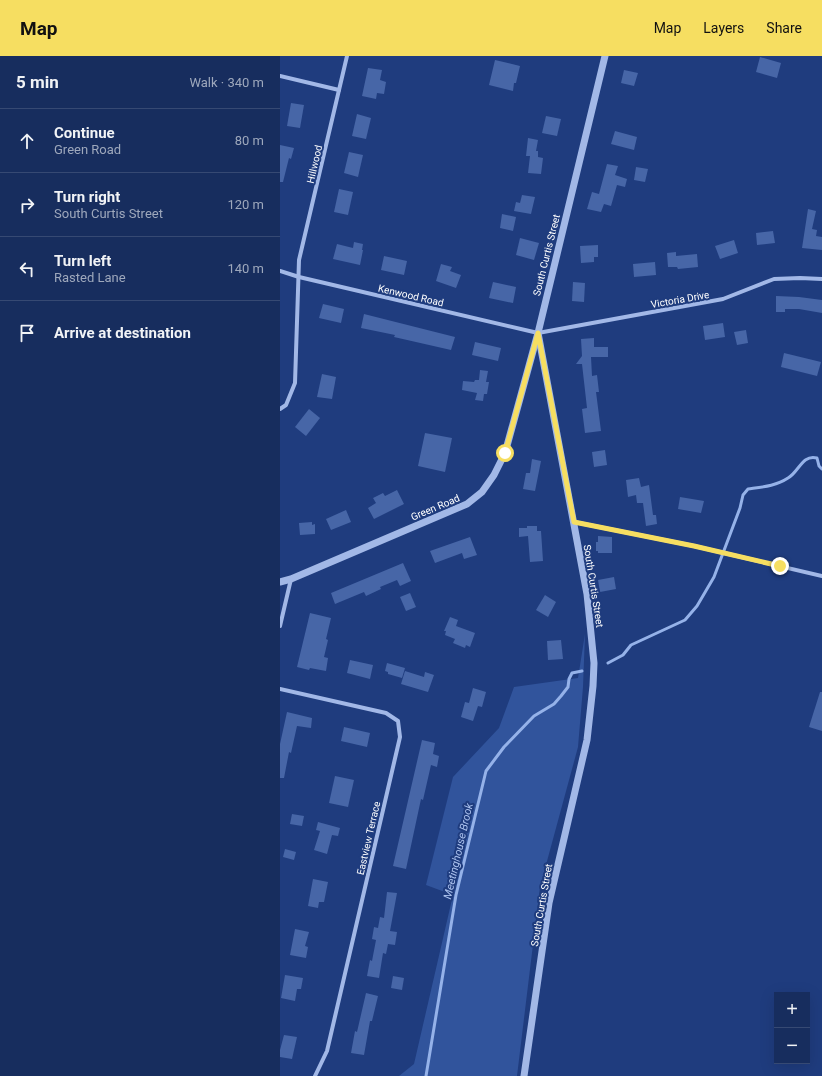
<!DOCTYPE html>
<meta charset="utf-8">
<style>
:root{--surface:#172d5e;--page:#203564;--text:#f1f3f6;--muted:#9ea8bc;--line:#364973;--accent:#f6de61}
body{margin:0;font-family:Roboto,sans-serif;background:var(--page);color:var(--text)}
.controls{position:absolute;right:12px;bottom:12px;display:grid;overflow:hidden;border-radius:0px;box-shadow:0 4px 16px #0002}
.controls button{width:36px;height:36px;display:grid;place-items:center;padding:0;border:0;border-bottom:1px solid var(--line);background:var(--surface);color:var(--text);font:20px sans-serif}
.stop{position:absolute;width:12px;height:12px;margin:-9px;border:3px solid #f6de61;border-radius:50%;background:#fff}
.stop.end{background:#f6de61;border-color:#fff;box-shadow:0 1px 4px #0008}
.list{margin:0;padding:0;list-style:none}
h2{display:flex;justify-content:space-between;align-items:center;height:52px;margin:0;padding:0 16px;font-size:17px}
h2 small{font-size:13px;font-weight:400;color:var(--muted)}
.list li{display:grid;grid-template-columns:26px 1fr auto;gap:12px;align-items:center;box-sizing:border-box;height:64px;padding:0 16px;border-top:1px solid var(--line)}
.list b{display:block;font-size:15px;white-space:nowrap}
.list p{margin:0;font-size:13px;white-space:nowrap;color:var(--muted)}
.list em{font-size:13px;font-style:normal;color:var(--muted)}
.icon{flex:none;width:22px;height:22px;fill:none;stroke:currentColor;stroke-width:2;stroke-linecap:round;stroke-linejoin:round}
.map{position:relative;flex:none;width:542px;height:1020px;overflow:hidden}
header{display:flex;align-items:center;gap:24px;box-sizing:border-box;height:56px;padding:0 20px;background:var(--accent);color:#111}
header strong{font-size:19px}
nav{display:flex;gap:22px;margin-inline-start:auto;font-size:14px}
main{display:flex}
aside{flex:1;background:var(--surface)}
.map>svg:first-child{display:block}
.green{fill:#31549c}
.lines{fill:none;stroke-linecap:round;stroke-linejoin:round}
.stream{stroke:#95b2e9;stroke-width:3}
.building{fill:#4766a7}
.minor{stroke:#a2b8e7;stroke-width:4}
.tertiary{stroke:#a2b8e7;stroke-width:7}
.route{stroke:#f6de61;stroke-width:5}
.labels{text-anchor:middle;stroke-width:4;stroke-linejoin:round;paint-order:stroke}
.street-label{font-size:10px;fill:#fff;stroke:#1f3c7e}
.water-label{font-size:11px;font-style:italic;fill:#adc3ef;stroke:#1f3c7e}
</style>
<header>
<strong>Map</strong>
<nav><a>Map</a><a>Layers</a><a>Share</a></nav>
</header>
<main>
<aside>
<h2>5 min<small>Walk · 340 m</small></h2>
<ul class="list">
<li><svg class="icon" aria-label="ahead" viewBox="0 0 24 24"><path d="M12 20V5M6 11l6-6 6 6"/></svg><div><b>Continue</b><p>Green Road</p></div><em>80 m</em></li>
<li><svg class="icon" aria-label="right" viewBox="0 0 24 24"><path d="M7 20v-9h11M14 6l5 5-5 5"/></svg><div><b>Turn right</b><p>South Curtis Street</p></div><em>120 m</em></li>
<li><svg class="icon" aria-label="left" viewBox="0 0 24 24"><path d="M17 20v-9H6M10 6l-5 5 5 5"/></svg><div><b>Turn left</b><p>Rasted Lane</p></div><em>140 m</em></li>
<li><svg class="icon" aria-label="arrive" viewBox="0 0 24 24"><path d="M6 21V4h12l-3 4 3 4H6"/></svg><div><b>Arrive at destination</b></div></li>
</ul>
</aside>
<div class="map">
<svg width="542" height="1020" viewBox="0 0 542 1020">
<rect width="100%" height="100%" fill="#1f3c7e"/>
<!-- green -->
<polygon class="green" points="305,578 303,631 298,691 260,831 237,1020 119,1020 134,1008 173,839 146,829 173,721 219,672 234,631 298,622"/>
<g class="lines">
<!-- stream -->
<g class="stream">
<path d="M328 607 343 599 351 589 405 564 417 550 434 521 460 452 463 439 468 433C482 431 496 430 508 422 519 416 522 398 537 402L539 410 542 413"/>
<polyline points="146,1020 176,839 206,715 224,691 254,660 274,648 281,640 288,631 289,623 292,617 302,615"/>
</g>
</g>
<!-- building -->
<g class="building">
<polygon points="480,1 501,7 497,22 476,16"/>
<polygon points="215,4 240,10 236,27 234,27 233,35 209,29"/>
<polygon points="88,12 102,14 100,24 106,26 104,38 97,37 96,43 82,40"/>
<polygon points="344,14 358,17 354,30 341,27"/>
<polygon points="11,47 24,49 20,72 7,70"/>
<polygon points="77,58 91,62 86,83 72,80"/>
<polygon points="266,60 281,63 277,80 262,77"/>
<polygon points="335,75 357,81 354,94 331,88"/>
<polygon points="248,82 258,84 256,95 258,95 258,101 263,102 261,118 248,117 250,100 246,100"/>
<polygon points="0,89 14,92 11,103 9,102 3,126 0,126"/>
<polygon points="69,96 83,99 78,121 64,117"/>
<polygon points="327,108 338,110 335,119 347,123 345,131 337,129 331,150 324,148 321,156 307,153 312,136 319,138"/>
<polygon points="356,111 368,113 365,126 354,124"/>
<polygon points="59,133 73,136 68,159 54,156"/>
<polygon points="242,139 255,141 251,158 234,155 236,146 240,147"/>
<polygon points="528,153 536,155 532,173 537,174 536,180 542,181 542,194 522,192"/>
<polygon points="222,158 236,161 233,175 220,172"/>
<polygon points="493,175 495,187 477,189 476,177"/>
<polygon points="240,182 259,187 254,204 236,199"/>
<polygon points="454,184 458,197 440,203 435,190"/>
<polygon points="74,186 83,188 82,194 83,194 80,209 53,203 57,188 73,192"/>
<polygon points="318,189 318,201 314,201 314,206 301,207 300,190"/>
<polygon points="396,196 396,200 417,198 418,211 398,213 397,211 388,211 387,197"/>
<polygon points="104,200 127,205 124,219 101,214"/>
<polygon points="375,206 376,219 354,221 353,208"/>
<polygon points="161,208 172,211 170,215 181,219 176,232 156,225"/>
<polygon points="213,226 236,231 233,247 209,242"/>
<polygon points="293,226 305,227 304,246 292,245"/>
<polygon points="496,240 519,241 542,244 542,257 519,253 505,253 505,256 496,256"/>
<polygon points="43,248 64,253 61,267 39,262"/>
<polygon points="84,258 175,281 171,294 114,281 115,279 81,272"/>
<polygon points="443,267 445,281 425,284 423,270"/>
<polygon points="466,274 468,287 457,289 454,276"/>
<polygon points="314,282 314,291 328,291 328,301 311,301 312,320 317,319 319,336 316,336 321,375 305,377 302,353 307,352 302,308 296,308 302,300 301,283"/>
<polygon points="195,286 221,292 218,305 192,299"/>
<polygon points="504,297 541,306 537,320 501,311"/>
<polygon points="200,314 208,315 206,326 209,326 207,338 204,338 203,345 195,344 197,337 182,334 183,325 194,326 195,324 199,324"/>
<polygon points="42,318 56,321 52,343 37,341"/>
<polygon points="29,353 40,362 26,380 15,371"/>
<polygon points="145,377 172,382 165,416 138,410"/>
<polygon points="325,394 327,409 314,411 312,396"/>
<polygon points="252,403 261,405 255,435 243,433 246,417 250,417"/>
<polygon points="359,422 361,431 369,429 373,459 376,459 377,468 366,470 363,447 357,447 356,439 348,441 346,424"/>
<polygon points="117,434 124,448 94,463 88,452 96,447 93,442 103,437 105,440"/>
<polygon points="400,441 424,445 421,457 398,453"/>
<polygon points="66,454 71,466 51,474 46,463"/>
<polygon points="32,466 32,469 35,468 35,478 20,479 19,467"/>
<polygon points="247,470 257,470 257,475 261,475 263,505 250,506 248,480 239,481 239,472 247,472"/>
<polygon points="318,480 332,481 332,497 318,497 318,495 316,495 316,486 318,486"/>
<polygon points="190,481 197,499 184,503 182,497 155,507 150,495"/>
<polygon points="123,507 131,525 120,530 117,524 100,531 101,533 86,540 84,536 55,548 51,537"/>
<polygon points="334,521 336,533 320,536 318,524"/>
<polygon points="130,537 136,551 126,555 120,541"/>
<polygon points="265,539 276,546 268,561 256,554"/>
<polygon points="30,557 51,562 46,583 48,584 44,601 48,602 46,615 30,612 29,614 17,611"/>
<polygon points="170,561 178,564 176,570 195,577 190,591 186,589 185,592 173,587 175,583 165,579 166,575 164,575"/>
<polygon points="281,584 283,603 268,604 267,585"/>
<polygon points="70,604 93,609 90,623 67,617"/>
<polygon points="107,607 125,612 122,622 108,618 108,616 105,615"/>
<polygon points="125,615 144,621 145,616 154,619 148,636 121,628"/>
<polygon points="193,632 206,636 202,651 198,650 193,665 181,661 185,646 189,647"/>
<polygon points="540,636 542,636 542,675 529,671"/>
<polygon points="7,656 32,662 31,672 17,670 11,697 9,696 4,722 0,722 0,688"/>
<polygon points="64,671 90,677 87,691 61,685"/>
<polygon points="142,684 155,687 153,698 159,700 157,711 151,709 143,744 141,743 126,813 113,810"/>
<polygon points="55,720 74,724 68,751 49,747"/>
<polygon points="12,758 24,760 22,770 10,768"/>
<polygon points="38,766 60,772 58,780 52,779 47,798 34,794 40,775 36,774"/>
<polygon points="5,793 16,796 14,804 3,801"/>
<polygon points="33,823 48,826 44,846 39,846 38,852 28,850"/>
<polygon points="107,836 117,837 110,875 117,876 115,889 108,888 106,898 103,897 99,922 87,920 90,904 92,905 96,884 92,883 94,871 98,872 100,861 104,862"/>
<polygon points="15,873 29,876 25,890 28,891 26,902 10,899"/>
<polygon points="5,919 23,922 21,933 17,933 15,945 1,942"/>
<polygon points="113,920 124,922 122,934 111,932"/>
<polygon points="86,937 98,940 92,965 90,965 84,999 71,997 75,975 77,976"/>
<polygon points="4,979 17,981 12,1003 0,1001 0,994"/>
</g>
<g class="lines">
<!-- minor -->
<g class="minor">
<polyline points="0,20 59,34"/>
<polyline points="0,215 19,221 258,277 443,243 494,223 520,222 542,223"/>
<polyline points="0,353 6,349 15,327 19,204 67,0"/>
<polyline points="294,466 414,490 542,520"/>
<polyline points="0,570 11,523"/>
<polyline points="0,633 106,657 118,665 120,681 47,995 35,1020"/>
</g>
<!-- tertiary -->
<g class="tertiary">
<polyline points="0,526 11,523 187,448 202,436 214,419 225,397 258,277 325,0"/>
<polyline points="244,1020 269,847 307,684 313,630 314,607 307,538 258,277"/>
</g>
</g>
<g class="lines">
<!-- route -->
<polyline class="route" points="225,397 258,277 294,466 414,490 500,510"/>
</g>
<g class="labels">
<!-- street labels -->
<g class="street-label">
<text transform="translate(34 108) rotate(-77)" y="4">Hillwood</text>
<text transform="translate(266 199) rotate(-76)" y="4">South Curtis Street</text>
<text transform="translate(131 239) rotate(13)" y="4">Kenwood Road</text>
<text transform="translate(400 243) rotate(-10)" y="4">Victoria Drive</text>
<text transform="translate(155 451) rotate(-23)" y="4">Green Road</text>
<text transform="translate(314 530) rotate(81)" y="4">South Curtis Street</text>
<text transform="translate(88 782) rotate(-77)" y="4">Eastview Terrace</text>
<text transform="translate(261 849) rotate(-80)" y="4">South Curtis Street</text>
</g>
<!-- water labels -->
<g class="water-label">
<text transform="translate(178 795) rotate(-77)" y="4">Meetinghouse Brook</text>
</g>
</g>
</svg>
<div class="controls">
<button>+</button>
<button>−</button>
</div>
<div class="stop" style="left:225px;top:397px"></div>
<div class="stop end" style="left:500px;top:510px"></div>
</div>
</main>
